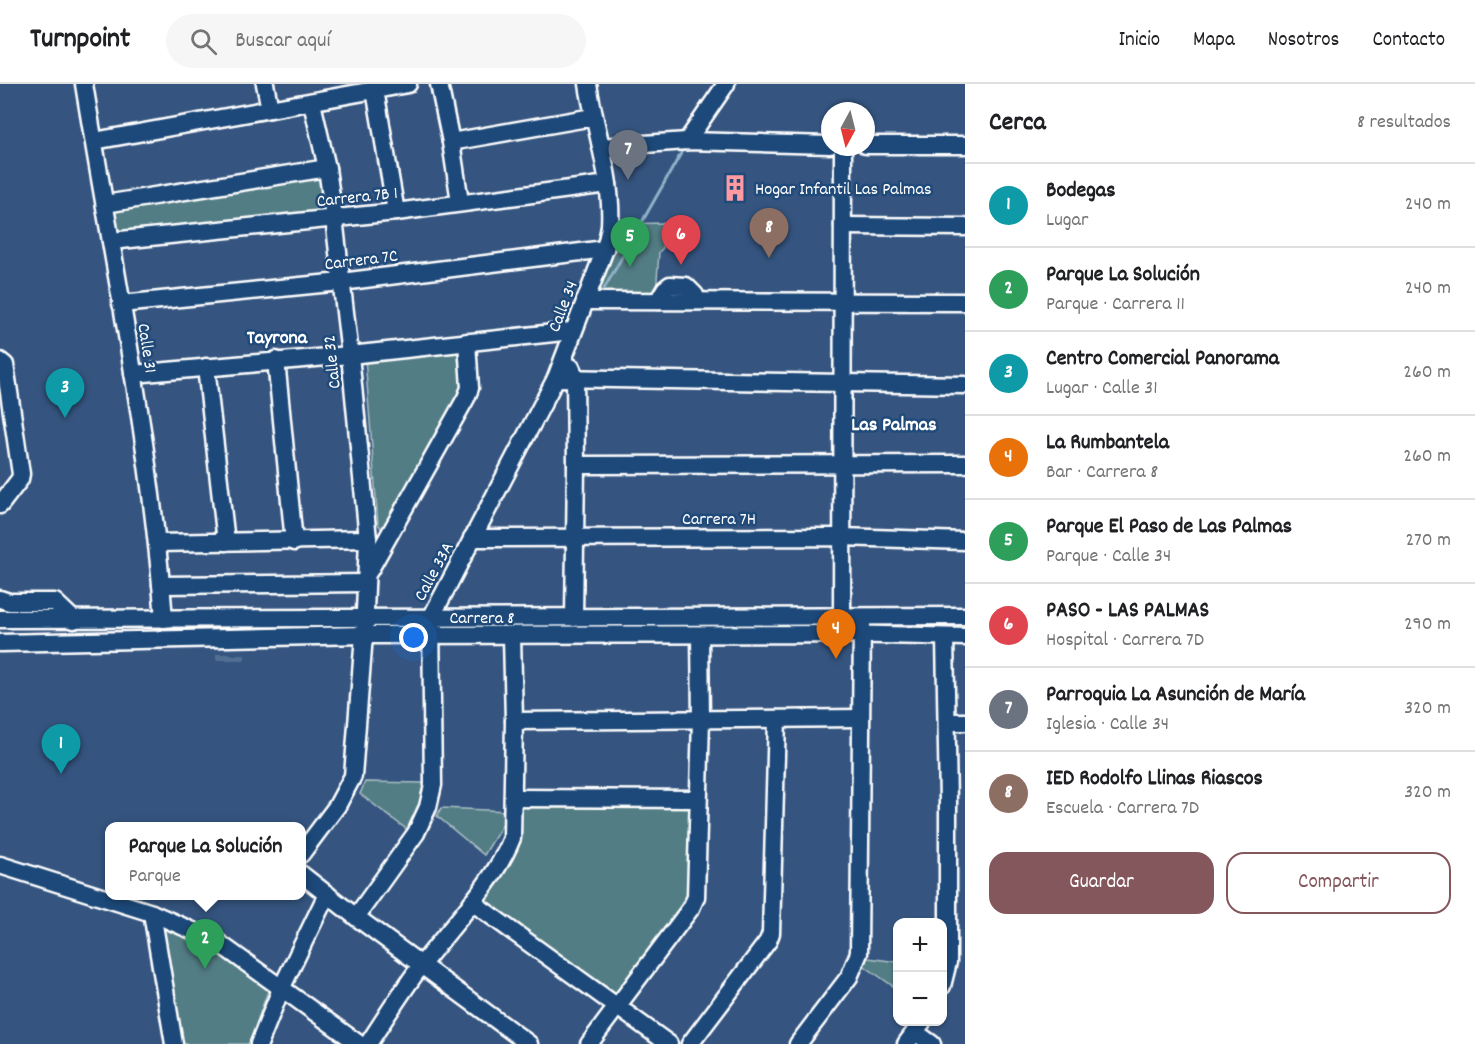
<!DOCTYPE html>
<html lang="es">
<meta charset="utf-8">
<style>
:root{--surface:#fff;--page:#f6f6f6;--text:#202124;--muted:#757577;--line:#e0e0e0;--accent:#84575d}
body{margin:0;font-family:Dekko,sans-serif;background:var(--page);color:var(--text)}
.controls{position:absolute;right:18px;bottom:18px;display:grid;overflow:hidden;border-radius:12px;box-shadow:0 2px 4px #0004}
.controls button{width:54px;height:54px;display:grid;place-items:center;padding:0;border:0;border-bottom:2px solid var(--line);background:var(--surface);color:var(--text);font:30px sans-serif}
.compass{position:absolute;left:821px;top:18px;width:54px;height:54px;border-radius:50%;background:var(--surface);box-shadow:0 2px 4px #0004;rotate:187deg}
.you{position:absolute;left:414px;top:554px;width:21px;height:21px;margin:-15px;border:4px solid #fff;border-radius:50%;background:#1a73e8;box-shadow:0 0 0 9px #1a73e833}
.badge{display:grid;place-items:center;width:39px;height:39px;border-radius:50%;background:var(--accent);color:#fff;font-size:20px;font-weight:700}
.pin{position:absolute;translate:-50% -50px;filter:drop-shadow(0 2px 3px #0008)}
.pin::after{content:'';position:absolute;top:32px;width:21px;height:18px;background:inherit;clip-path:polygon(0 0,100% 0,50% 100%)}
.popup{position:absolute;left:105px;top:738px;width:201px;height:78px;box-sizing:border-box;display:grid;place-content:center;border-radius:12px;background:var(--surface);filter:drop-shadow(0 2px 4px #0005);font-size:20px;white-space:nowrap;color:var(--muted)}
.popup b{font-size:22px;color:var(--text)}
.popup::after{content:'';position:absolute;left:50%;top:100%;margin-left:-12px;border:12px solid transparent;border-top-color:var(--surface)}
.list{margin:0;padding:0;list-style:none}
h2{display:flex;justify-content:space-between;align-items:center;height:78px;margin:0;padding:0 24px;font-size:26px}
h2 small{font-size:20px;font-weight:400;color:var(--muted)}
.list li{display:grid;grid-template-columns:39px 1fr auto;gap:18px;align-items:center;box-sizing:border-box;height:84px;padding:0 24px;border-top:2px solid var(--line)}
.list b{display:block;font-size:22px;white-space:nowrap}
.list p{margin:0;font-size:20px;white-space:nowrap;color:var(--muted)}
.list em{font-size:20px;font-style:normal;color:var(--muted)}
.actions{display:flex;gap:12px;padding:18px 24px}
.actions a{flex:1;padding:14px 0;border:2px solid var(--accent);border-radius:18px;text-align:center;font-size:21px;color:var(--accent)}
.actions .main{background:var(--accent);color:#fff}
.icon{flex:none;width:33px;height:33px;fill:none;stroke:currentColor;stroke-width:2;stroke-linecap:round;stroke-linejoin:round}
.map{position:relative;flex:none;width:965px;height:960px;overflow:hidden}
header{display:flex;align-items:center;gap:36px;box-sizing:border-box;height:84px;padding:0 30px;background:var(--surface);border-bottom:2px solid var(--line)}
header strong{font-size:28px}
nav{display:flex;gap:33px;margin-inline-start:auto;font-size:21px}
.search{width:420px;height:54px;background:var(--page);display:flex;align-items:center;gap:15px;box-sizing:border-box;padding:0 21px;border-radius:33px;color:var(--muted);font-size:22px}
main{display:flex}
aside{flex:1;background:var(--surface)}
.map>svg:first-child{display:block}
.green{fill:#537d85;stroke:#a9bec2;stroke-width:1.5}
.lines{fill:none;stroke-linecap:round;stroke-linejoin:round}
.stream{stroke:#91b2c8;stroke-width:3}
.minor-tunnel{stroke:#536e93;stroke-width:16;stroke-dasharray:16 8;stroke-linecap:butt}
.minor-casing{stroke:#fff;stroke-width:21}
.minor{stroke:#1f4a7a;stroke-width:16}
.labels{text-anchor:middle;stroke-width:5;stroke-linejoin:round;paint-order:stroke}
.poi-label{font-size:18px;fill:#fff;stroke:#1f4a7a;text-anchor:start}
.street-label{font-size:18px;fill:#fff;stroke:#1f4a7a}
.neighbourhood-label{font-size:20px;font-weight:bold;fill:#fff;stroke:#1f4a7a}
</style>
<header>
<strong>Turnpoint</strong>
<div class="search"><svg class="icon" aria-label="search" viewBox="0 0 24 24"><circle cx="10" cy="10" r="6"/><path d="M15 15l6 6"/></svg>Buscar aquí</div>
<nav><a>Inicio</a><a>Mapa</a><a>Nosotros</a><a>Contacto</a></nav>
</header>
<main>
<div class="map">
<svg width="965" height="960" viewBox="0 0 965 960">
<rect width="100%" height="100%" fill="#355580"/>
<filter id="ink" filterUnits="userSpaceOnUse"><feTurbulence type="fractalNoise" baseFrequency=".0167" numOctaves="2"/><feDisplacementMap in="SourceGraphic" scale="12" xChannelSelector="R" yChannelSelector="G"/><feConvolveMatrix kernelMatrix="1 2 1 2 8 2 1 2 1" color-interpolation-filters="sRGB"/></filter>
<g filter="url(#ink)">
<!-- green -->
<g class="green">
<polygon points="323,90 333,131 116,152 108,122"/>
<polygon points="665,139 663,164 659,168 656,210 596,210 614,140"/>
<polygon points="457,265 462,304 383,447 378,440 365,274"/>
<polygon points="365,698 424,699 423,720 409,747 360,710"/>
<polygon points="520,721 691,721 690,808 616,913 472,811 519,737"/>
<polygon points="441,724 508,727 503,740 484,771 437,732"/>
<polygon points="157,843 221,866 269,904 249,960 179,960"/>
<polygon points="861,873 897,878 897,905 859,878"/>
</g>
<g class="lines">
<!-- stream -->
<g class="stream">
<polyline points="600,212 684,64"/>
<polyline points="175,544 225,545"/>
</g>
<!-- minor-tunnel -->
<g class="minor-tunnel">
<polyline points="224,576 224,570"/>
<polyline points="237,576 237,571"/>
</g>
<defs>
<g id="minor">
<path d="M84 0C113 178 150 355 164 535"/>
<polyline points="265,0 270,25"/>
<polyline points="439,0 451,58 460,118"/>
<polyline points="375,6 396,128"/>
<polyline points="94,57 408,0"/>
<polyline points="687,57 726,0"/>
<polyline points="451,58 593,33"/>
<polyline points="866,61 965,61"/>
<polyline points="601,63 687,57 830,61"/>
<polyline points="105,120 327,84"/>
<polyline points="843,142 965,143"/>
<polyline points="111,157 396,128 608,100"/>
<polyline points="585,217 965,218"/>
<polyline points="658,217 665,205 670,201 686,202 695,211 696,217"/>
<polyline points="121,220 341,198 605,165"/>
<polyline points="276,276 294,458"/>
<polyline points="0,277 5,281 21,390 20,395 0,421"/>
<polyline points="206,283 226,458"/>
<polyline points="571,283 575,293 576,381 574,534"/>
<polyline points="133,290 350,271 572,247"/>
<polyline points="556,294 965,301"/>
<polyline points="576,381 965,380"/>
<polyline points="472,454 841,453 965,457"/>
<polyline points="158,459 368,455"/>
<polyline points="369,487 466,314 470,304 467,258"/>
<polyline points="161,501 366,499"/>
<polyline points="0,515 9,518 55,518 74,536"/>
<polyline points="0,535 965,532"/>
<polyline points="842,543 843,63"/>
<polyline points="0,559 364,551 842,550 965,553"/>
<polyline points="514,637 861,634"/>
<polyline points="947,638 965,638"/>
<polyline points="513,714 698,715"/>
<polyline points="301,770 337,722 353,692 364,551 368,455 350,271 334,134 327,84 312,19"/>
<polyline points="0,781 152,829 216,857 359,960"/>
<polyline points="301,790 356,833 529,960"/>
<polyline points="472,818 669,960"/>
<polyline points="152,829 174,960"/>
<path d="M356 833 416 749 428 723 433 701 431 534 556 294 605 165C607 157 609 149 610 142 613 94 595 47 588 0"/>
<polyline points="942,902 948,878 948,718 945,553"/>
<polyline points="915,948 932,960"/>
<polyline points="259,960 281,905 327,810"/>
<path d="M368 960C386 933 403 905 423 879 451 843 496 796 512 754L514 637 512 552"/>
<polyline points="589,960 691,824 696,813 701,635 700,551"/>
<polyline points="690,960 768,857 771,849 777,635"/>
<polyline points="798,960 849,893 859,869 862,539"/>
<polyline points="906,960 922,938"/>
</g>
</defs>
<!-- minor casing -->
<use href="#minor" class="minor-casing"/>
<!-- minor -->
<use href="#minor" class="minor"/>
</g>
</g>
<!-- icons -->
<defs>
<symbol id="building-bare" viewBox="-9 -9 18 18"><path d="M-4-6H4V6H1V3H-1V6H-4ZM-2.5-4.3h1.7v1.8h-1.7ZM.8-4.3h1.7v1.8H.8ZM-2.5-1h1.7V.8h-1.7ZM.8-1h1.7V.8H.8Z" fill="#ff9aa2" stroke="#1f4a7a" stroke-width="2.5" paint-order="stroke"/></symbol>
</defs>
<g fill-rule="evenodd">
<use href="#building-bare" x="716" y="85" width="38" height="38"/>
</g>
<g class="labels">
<!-- poi labels -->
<g class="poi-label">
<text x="755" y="110">Hogar Infantil Las Palmas</text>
</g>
<!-- street labels -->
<g class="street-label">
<text transform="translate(357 112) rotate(-6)" y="6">Carrera 7B 1</text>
<text transform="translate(361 175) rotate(-7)" y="6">Carrera 7C</text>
<text transform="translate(562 222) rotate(-69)" y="6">Calle 34</text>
<text transform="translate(148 264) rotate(81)" y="6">Calle 31</text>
<text transform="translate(331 278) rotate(-96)" y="6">Calle 32</text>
<text x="719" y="440">Carrera 7H</text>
<text transform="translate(433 487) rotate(-62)" y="6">Calle 33A</text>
<text x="482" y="539">Carrera 8</text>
</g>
<!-- neighbourhood labels -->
<g class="neighbourhood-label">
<text x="277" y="259">Tayrona</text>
<text x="894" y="346">Las Palmas</text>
</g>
</g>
</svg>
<div class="controls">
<button>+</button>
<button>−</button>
</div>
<svg class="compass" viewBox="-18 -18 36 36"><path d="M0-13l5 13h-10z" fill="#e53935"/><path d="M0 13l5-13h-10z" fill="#757577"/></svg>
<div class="you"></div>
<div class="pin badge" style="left:61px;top:690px;background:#0f9aa8">1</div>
<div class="pin badge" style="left:205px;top:885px;background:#2e9e5b">2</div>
<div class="popup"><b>Parque La Solución</b>Parque</div>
<div class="pin badge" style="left:65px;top:334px;background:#0f9aa8">3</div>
<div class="pin badge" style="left:836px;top:575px;background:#e8710a">4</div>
<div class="pin badge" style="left:630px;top:183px;background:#2e9e5b">5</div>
<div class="pin badge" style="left:681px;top:181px;background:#e0444e">6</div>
<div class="pin badge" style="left:628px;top:96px;background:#6b7280">7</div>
<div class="pin badge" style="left:769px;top:174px;background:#8d6e63">8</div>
</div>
<aside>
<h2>Cerca<small>8 resultados</small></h2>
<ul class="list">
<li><span class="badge" style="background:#0f9aa8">1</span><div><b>Bodegas</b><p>Lugar</p></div><em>240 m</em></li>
<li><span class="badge" style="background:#2e9e5b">2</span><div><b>Parque La Solución</b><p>Parque · Carrera 11</p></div><em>240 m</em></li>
<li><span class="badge" style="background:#0f9aa8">3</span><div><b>Centro Comercial Panorama</b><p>Lugar · Calle 31</p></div><em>260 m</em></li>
<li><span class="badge" style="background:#e8710a">4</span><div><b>La Rumbantela</b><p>Bar · Carrera 8</p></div><em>260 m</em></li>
<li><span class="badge" style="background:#2e9e5b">5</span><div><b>Parque El Paso de Las Palmas</b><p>Parque · Calle 34</p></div><em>270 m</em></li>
<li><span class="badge" style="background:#e0444e">6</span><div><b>PASO - LAS PALMAS</b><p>Hospital · Carrera 7D</p></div><em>290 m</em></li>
<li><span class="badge" style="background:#6b7280">7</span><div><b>Parroquia La Asunción de María</b><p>Iglesia · Calle 34</p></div><em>320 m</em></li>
<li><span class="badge" style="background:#8d6e63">8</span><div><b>IED Rodolfo Llinas Riascos</b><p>Escuela · Carrera 7D</p></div><em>320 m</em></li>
</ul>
<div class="actions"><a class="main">Guardar</a><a>Compartir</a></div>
</aside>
</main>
